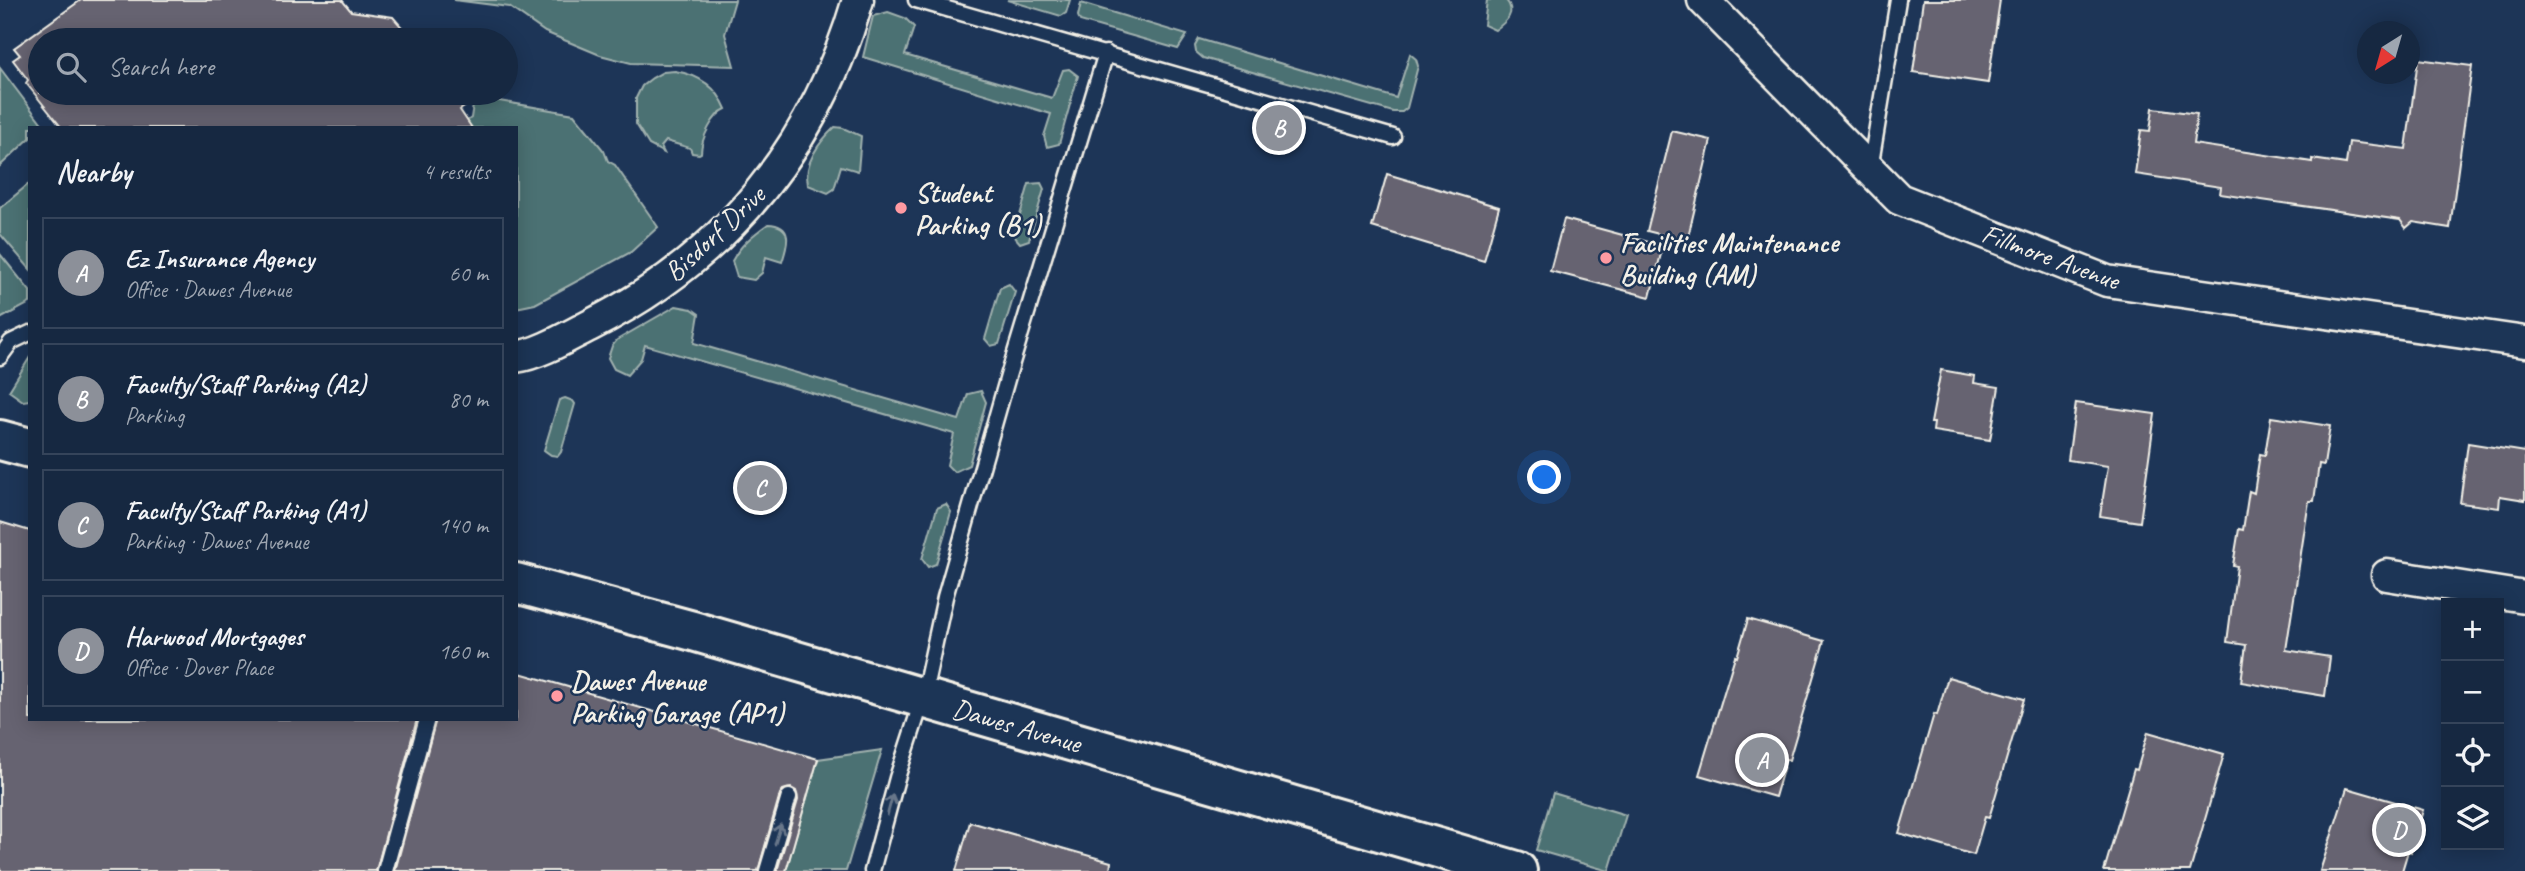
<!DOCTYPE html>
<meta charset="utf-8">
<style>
:root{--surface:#162841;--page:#1f3048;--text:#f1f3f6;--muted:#9ea6b1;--line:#35445a;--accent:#8c9099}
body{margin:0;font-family:Caveat,sans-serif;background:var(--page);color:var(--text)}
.controls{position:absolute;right:21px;bottom:21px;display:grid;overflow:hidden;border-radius:0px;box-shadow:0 4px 18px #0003}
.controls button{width:63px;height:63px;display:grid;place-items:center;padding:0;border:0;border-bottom:2px solid var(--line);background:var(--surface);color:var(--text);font:35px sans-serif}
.compass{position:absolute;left:2357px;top:21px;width:63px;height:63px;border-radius:50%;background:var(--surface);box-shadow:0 4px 18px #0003;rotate:217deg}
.you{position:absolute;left:1545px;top:478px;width:24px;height:24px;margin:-18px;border:5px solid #fff;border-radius:50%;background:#1a73e8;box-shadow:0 0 0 10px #1a73e833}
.badge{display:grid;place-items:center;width:46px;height:46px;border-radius:50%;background:var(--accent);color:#fff;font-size:23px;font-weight:700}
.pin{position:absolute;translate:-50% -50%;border:4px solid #fff;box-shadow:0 2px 7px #0006}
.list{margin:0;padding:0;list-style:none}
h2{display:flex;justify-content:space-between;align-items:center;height:91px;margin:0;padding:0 28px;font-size:30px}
h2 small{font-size:23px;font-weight:400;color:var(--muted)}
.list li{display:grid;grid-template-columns:46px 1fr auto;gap:21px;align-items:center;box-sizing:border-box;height:112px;margin:0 14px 14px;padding:0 14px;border:2px solid var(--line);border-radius:0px}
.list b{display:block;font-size:26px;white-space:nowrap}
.list p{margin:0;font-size:23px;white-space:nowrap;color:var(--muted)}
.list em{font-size:23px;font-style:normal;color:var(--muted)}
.icon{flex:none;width:38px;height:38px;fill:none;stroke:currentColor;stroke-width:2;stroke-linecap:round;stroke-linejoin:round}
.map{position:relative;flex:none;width:2525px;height:871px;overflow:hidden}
.search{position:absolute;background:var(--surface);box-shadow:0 4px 18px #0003;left:28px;top:28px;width:490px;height:77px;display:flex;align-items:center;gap:18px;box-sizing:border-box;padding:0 24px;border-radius:38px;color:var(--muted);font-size:26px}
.panel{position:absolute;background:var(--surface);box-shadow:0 4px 18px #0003;left:28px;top:126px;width:490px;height:595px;border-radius:0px}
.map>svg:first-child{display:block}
.green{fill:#4c7173;stroke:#a0b1ae;stroke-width:2}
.building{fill:#666371;stroke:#f4f1e8;stroke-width:2}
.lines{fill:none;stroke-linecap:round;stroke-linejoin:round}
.lane-casing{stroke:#f4f1e8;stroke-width:19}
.street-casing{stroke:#f4f1e8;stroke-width:35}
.secondary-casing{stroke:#f4f1e8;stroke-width:44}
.lane{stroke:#1d3557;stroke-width:14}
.street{stroke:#1d3557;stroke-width:30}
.secondary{stroke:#1d3557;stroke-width:38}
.oneway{stroke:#68778a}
.poi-dot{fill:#ff9aa2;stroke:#1d3557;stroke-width:2.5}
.labels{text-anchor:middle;stroke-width:5;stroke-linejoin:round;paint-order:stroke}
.poi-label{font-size:28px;font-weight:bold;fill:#f4f1e8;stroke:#1d3557;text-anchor:start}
.street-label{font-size:28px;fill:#f4f1e8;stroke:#1d3557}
</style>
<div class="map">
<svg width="2525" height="871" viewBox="0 0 2525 871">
<rect width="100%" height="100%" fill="#1d3557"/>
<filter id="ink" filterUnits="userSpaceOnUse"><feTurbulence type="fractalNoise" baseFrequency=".0143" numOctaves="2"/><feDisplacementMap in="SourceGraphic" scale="14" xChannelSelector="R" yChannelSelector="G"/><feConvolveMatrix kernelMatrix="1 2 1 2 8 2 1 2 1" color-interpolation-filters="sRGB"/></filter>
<g filter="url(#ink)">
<!-- green -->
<g class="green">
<polygon points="454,0 735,0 725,34 734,66 631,63 600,55 545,32 509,7"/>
<polygon points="1007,0 1070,0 1066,13 1061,16"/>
<path d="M1487 0H1506C1517 13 1506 22 1495 30L1484 25Z"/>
<polygon points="1081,3 1187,35 1178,49 1080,21 1078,16"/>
<polygon points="888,12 905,18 914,27 905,55 1052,98 1063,70 1069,69 1078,76 1059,144 1047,147 1044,136 1051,114 863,57 873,16"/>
<polygon points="1199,39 1396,98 1410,54 1416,59 1418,66 1407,108 1402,112 1393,112 1203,58 1196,52 1195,46"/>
<polygon points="0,68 43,125 40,128 30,128 30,138 0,166"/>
<path d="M675 71C699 75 717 87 726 109 713 114 701 139 701 153L699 154 692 153 690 148 666 141 661 147 664 153 649 145 636 124V98L642 86 652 78 663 72Z"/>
<polygon points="482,98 574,114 604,151 608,161 615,165 658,227 631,252 535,304 516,308 516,128 458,128 471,118 474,99"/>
<path d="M835 127 843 128 861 136 858 171 841 166 834 189 828 193 808 185C803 163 820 141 835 127Z"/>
<polygon points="30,183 30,269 0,234 0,208"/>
<polygon points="1041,183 1044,189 1029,240 1020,243 1014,236 1029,184"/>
<path d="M768 224C794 225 788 244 782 262L766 257 762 273 754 280 737 277 732 261C740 245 754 234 768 224Z"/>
<polygon points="0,254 30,291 30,303 0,319"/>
<polygon points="1009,284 1015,292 999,344 991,346 985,339 1000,288"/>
<polygon points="676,306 692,309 699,314 694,343 959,420 968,394 981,391 986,402 969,465 954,472 947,465 954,434 645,345 641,359 627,375 614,369 608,358 612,346 617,340"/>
<polygon points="30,357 30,400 23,401 9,391"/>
<polygon points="565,398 573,401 575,404 561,452 558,456 551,455 544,450 559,400"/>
<polygon points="946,504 951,512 936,564 928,567 922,559 937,508"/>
<polygon points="882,750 846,871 786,871 818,759"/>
<polygon points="1553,793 1626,815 1609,871 1536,850"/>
</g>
<!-- building -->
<g class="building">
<polygon points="81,0 342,0 351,11 393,17 413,40 40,40 40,93 456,93 467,105 460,110 472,128 62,128 26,83 28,80 13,60 20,55 14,48"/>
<polygon points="1923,0 2000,0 1988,83 1913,72"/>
<polygon points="2418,59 2472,66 2450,228 2413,222 2406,228 2400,220 2220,194 2221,187 2135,174 2141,130 2150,131 2153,108 2197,114 2193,144 2312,162 2312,159 2346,164 2349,142 2406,149"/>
<polygon points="1672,131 1711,140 1687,241 1647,231"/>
<polygon points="1387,174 1499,207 1484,261 1372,227"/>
<polygon points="1564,219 1663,246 1650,297 1550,271"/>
<polygon points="1941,370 1975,376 1974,383 1999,387 1990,440 1933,431 1934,423 1931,423"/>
<polygon points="2076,403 2155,414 2140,522 2100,516 2108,466 2068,460"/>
<polygon points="2271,417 2330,426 2324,465 2319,464 2314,501 2309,501 2286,650 2330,657 2325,696 2241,682 2246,645 2227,642 2237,566 2233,565 2239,529 2243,530 2249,491 2254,493 2260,454 2265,455"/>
<polygon points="2468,443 2525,452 2525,500 2500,496 2499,508 2460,503"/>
<polygon points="0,522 30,531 30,719 417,719 376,871 0,871"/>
<polygon points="1748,619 1824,641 1789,760 1786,759 1775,797 1699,775 1735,656 1737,657"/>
<polygon points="516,672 818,759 786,871 777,871 798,800 796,791 791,788 783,790 780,794 758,871 395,871 436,719 516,719"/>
<polygon points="1948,677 2024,699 1989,818 1985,817 1974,855 1899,833 1934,714 1937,715"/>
<polygon points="2148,732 2224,754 2190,871 2104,871 2134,769 2137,770"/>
<polygon points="2347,788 2423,810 2411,852 2408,851 2402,871 2320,871"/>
<polygon points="970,822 1111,862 1110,871 956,871"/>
</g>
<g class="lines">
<defs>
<g id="lane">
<polyline points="916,0 1393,137"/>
<polyline points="1870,169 1898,0"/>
<polyline points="0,357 11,342 30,333"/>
<polyline points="385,871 427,719"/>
<polyline points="767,871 789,797"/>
<polyline points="872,871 897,778 923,698 945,597 1008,376 1106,53"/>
</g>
<g id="street">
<polyline points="1703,0 1899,199 2107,281 2525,342"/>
<path d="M516 357C539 354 569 336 589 326 727 257 815 147 858 0"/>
<polyline points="2387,575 2525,597"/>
</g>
<g id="secondary">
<polyline points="0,440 30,448"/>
<polyline points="516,583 693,631 1517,871"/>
</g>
</defs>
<!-- lane casing -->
<use href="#lane" class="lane-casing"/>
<!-- street casing -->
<use href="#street" class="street-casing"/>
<!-- secondary casing -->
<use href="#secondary" class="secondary-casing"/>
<!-- lane -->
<use href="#lane" class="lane"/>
<!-- street -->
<use href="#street" class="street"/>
<!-- secondary -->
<use href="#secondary" class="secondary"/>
</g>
<!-- one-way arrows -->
<defs><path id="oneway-shaft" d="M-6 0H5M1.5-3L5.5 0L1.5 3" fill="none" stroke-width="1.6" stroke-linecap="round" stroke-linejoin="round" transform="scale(1.75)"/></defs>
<g class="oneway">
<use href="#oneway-shaft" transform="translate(890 805) rotate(-75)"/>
<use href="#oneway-shaft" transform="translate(778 834) rotate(-73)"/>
</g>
</g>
<!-- markers -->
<g class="poi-dot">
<circle cx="901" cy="208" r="7"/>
<circle cx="1606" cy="258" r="7"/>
<circle cx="557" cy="696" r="7"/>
</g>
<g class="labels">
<!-- poi labels -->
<g class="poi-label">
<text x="915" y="202">Student<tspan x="915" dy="32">Parking (B1)</tspan></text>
<text x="1620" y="252">Facilities Maintenance<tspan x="1620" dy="32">Building (AM)</tspan></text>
<text x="571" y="690">Dawes Avenue<tspan x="571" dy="32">Parking Garage (AP1)</tspan></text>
</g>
<!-- street labels -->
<g class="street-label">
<text transform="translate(714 233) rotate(-43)" y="10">Bisdorf Drive</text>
<text transform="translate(2051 256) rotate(20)" y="10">Fillmore Avenue</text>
<text transform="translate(1017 725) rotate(16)" y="10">Dawes Avenue</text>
</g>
</g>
</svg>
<div class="controls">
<button>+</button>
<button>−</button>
<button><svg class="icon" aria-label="locate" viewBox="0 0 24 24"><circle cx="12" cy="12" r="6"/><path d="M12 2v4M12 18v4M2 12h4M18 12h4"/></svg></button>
<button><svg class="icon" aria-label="layers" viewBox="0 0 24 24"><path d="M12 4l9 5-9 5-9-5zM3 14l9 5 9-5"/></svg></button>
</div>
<svg class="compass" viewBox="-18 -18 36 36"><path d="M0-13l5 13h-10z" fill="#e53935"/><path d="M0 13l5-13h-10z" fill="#9ea6b1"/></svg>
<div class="you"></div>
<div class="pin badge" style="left:1762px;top:760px">A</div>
<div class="pin badge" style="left:1279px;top:128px">B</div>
<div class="pin badge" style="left:760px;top:488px">C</div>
<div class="pin badge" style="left:2399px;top:830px">D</div>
<div class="search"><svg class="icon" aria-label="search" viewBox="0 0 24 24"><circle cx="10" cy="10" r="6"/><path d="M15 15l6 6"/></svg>Search here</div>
<section class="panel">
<h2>Nearby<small>4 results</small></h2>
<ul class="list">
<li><span class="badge">A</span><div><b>Ez Insurance Agency</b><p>Office · Dawes Avenue</p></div><em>60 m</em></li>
<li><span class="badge">B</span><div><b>Faculty/Staff Parking (A2)</b><p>Parking</p></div><em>80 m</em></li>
<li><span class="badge">C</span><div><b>Faculty/Staff Parking (A1)</b><p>Parking · Dawes Avenue</p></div><em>140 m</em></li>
<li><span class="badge">D</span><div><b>Harwood Mortgages</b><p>Office · Dover Place</p></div><em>160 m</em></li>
</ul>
</section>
</div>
